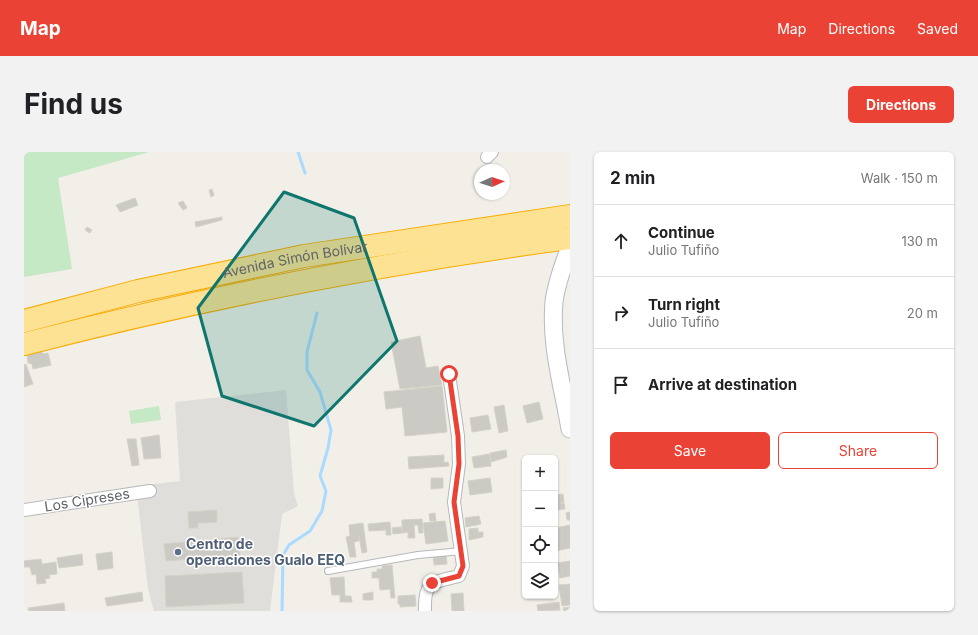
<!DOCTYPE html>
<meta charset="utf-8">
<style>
:root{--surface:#fff;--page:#f2f2f2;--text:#202124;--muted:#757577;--line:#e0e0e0;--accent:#ea4335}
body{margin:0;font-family:Inter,sans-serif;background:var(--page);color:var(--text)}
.controls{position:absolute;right:12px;bottom:12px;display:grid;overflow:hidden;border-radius:6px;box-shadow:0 1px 3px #0004}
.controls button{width:36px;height:36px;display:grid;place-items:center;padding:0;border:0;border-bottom:1px solid var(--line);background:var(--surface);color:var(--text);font:20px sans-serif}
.compass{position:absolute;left:450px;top:12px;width:36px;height:36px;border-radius:50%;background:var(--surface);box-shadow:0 1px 3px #0004;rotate:87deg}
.stop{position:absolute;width:12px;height:12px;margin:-9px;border:3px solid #ea4335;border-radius:50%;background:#fff}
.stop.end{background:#ea4335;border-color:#fff;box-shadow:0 1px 4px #0008}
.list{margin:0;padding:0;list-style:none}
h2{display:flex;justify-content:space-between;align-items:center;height:52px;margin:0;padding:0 16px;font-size:17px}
h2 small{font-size:13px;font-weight:400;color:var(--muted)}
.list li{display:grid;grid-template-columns:26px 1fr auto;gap:12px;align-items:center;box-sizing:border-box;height:72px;padding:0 16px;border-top:1px solid var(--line)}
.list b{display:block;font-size:15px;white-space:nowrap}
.list p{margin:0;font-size:13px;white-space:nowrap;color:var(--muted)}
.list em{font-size:13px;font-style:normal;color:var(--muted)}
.actions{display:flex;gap:8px;padding:12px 16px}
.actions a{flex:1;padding:9px 0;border:1px solid var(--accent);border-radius:6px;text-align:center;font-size:14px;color:var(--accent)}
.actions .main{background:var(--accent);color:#fff}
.icon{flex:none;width:22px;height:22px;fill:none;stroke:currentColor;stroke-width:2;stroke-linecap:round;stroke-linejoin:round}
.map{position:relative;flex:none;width:546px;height:459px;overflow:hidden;border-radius:6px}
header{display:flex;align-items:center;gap:24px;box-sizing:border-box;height:56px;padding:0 20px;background:var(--accent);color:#fff}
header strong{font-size:19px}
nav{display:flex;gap:22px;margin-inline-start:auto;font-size:14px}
.intro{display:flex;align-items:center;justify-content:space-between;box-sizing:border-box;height:96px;padding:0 24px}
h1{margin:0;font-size:28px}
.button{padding:10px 18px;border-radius:6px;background:var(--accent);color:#fff;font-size:14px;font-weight:700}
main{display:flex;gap:24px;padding:0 24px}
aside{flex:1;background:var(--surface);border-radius:6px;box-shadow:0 1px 3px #0004}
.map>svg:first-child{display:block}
.industrial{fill:#e0deda}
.green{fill:#c5e8c5}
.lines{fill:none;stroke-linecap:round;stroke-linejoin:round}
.stream{stroke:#aadaff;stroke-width:3}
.building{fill:#cccac5;stroke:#d6d1c6}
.lane-casing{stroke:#b5b8bc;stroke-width:8}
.street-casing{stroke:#b5b8bc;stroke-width:14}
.secondary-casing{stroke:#b6babf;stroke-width:19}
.highway-casing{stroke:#f9ab00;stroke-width:24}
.lane{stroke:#fff;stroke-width:6}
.street{stroke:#fff;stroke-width:12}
.secondary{stroke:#fff;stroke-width:17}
.highway{stroke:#fde293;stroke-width:22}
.route{stroke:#ea4335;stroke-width:5}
.marked{fill:#0f766e;fill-opacity:0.2;stroke:#0f766e;stroke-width:3;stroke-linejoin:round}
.service-dot{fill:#5c6f8a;stroke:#fff;stroke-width:1.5}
.labels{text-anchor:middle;stroke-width:3;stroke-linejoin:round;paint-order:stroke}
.street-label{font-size:14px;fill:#5f6368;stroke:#fff}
.service-label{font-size:14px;font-weight:bold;fill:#4e5e75;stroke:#fff;text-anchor:start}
</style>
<header>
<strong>Map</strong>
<nav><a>Map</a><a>Directions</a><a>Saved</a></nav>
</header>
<div class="intro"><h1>Find us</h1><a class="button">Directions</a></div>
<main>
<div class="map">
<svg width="546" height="459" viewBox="0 0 546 459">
<rect width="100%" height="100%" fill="#f1efe8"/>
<!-- industrial -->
<polygon class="industrial" points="262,238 270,341 274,354 258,362 246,459 130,459 124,437 112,334 156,329 151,250"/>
<!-- green -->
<g class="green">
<polygon points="0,0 125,0 34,26 48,117 0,125"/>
<polygon points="135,254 137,268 107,272 105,259"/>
</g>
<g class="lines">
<!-- stream -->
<g class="stream">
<polyline points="274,0 281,21"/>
<polyline points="258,459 259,403 265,393 286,379 298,359 302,339 296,324 304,296 307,278 296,240 283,218 283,200 293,161"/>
</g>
</g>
<!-- building -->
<g class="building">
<polygon points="188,37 190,43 187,45 185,38"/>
<polygon points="111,46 114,53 96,60 92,53"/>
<polygon points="159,49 163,56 159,58 154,51"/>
<polygon points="198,65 198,68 172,75 171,70"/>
<polygon points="63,75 68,78 66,81 61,78"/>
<polygon points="396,184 402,216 414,214 418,233 376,237 367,190"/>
<polygon points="18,199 19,202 24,201 27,213 9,217 8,212 4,211 3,202"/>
<polygon points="2,212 9,232 0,235 0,213"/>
<polygon points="418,234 423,280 381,284 378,255 362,257 360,240"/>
<polygon points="515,250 519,267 503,271 499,254"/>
<polygon points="480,253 484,279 475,281 470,255"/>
<polygon points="464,263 467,277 448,280 446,266"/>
<polygon points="135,283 137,306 120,307 117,286"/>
<polygon points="103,287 112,287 115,313 108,314"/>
<polygon points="482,298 483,305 467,310 466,301"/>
<polygon points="465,302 467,314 450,316 448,305"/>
<polygon points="420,303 420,311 424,310 425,314 385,317 384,305"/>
<polygon points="407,326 419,326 419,336 407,337"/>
<polygon points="466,326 468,340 446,343 444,329"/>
<polygon points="539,342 540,350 533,352 531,343"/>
<polygon points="540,351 541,357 534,358 533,352"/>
<polygon points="193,358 193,370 174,371 174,376 165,376 164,360"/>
<polygon points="546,360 546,368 543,368 542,361"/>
<polygon points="411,361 412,369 406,369 405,362"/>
<polygon points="455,364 457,372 442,375 441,366"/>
<polygon points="398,367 399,381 395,381 394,373 390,373 391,386 384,386 384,380 378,381 378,368"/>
<polygon points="421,369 424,389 402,392 399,371"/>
<polygon points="366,370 367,383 362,383 362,378 345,379 344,372"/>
<polygon points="339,371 343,400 338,401 335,384 335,389 330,390 332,405 326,405 322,385 326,384 325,373"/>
<polygon points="546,373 546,396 531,399 531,376"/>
<polygon points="377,375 378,381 369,382 368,376"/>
<polygon points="454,376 454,380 459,380 459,385 445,388 445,377"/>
<polygon points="214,385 216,403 142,409 140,392"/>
<polygon points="88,400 89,416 74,418 72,402"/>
<polygon points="58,402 59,413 35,416 33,406"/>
<polygon points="422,402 423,412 410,413 409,403"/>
<polygon points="17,407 18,412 32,410 33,422 25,423 26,426 21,427 22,431 13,432 12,422 8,423 6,415 0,415 0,409"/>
<polygon points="546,409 546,424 536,426 533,411"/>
<polygon points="368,413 371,446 367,446 366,437 356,438 355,426 348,426 348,420 353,420 353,417 358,417 358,414"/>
<polygon points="218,420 220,451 142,455 141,424"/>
<polygon points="320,425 321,444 327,444 328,450 316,450 316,443 308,443 306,426"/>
<polygon points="546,432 546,453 538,454 535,433"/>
<polygon points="118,440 119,449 83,454 81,446"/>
<polygon points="349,440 349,448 339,448 339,442"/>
<polygon points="439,441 440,459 428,459 427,442"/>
<polygon points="391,443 392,454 376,455 376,452 374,452 374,444"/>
<polygon points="535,450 536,458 514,459 513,453"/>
<polygon points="40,451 41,459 5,459 4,456"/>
<polygon points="546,455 546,459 540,459 539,456"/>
</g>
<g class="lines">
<defs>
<polyline id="lane" points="304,419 394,403 438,399"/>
<g id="street">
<polyline points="463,5 468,0"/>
<polyline points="0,358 126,339"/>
<path d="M401 459C400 428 408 431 435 424L439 414 430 350 435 312 434 284 425 222"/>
</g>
<path id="secondary" d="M546 94C540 112 532 131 530 150 526 193 539 235 546 277"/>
<g id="highway">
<path id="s1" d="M0 169 114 139 280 104 546 64"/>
<path d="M0 192C180 146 362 110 546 86"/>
</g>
</defs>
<!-- lane casing -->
<use href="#lane" class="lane-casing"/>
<!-- street casing -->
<use href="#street" class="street-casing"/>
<!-- secondary casing -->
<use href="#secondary" class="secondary-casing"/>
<!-- highway casing -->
<use href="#highway" class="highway-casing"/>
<!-- lane -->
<use href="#lane" class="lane"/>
<!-- street -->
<use href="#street" class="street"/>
<!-- secondary -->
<use href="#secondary" class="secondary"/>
<!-- highway -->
<use href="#highway" class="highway"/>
</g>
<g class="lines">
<!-- route -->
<polyline class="route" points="408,431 435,424 439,414 430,350 435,312 434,284 425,222"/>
</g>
<!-- marked area -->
<path class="marked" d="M260 40 330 66 373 189 290 274 198 244 174 156Z"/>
<!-- markers -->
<circle class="service-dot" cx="154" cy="400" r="4"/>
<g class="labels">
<!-- street labels -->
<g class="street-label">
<text dy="5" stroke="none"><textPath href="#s1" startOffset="278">Avenida Simón Bolívar</textPath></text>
<text transform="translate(63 348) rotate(-9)" y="5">Los Cipreses</text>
</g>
<!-- service labels -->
<g class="service-label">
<text x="162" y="397">Centro de<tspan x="162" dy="16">operaciones Gualo EEQ</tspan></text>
</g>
</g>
</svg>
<div class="controls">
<button>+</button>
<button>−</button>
<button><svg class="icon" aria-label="locate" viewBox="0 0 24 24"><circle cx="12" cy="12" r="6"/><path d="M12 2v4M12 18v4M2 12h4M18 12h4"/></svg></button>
<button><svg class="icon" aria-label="layers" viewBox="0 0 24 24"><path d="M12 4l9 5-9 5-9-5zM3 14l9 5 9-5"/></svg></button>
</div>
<svg class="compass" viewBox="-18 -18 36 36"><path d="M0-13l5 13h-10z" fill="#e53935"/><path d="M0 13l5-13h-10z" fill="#757577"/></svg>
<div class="stop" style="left:425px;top:222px"></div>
<div class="stop end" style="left:408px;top:431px"></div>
</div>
<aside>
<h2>2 min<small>Walk · 150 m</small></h2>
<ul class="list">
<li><svg class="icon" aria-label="ahead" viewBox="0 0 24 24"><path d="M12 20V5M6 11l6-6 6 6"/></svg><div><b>Continue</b><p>Julio Tufiño</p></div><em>130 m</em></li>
<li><svg class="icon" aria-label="right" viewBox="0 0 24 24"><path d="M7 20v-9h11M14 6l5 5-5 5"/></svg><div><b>Turn right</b><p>Julio Tufiño</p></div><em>20 m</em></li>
<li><svg class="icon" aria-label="arrive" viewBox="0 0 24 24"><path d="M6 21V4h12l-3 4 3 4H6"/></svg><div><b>Arrive at destination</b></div></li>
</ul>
<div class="actions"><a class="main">Save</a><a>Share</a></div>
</aside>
</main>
